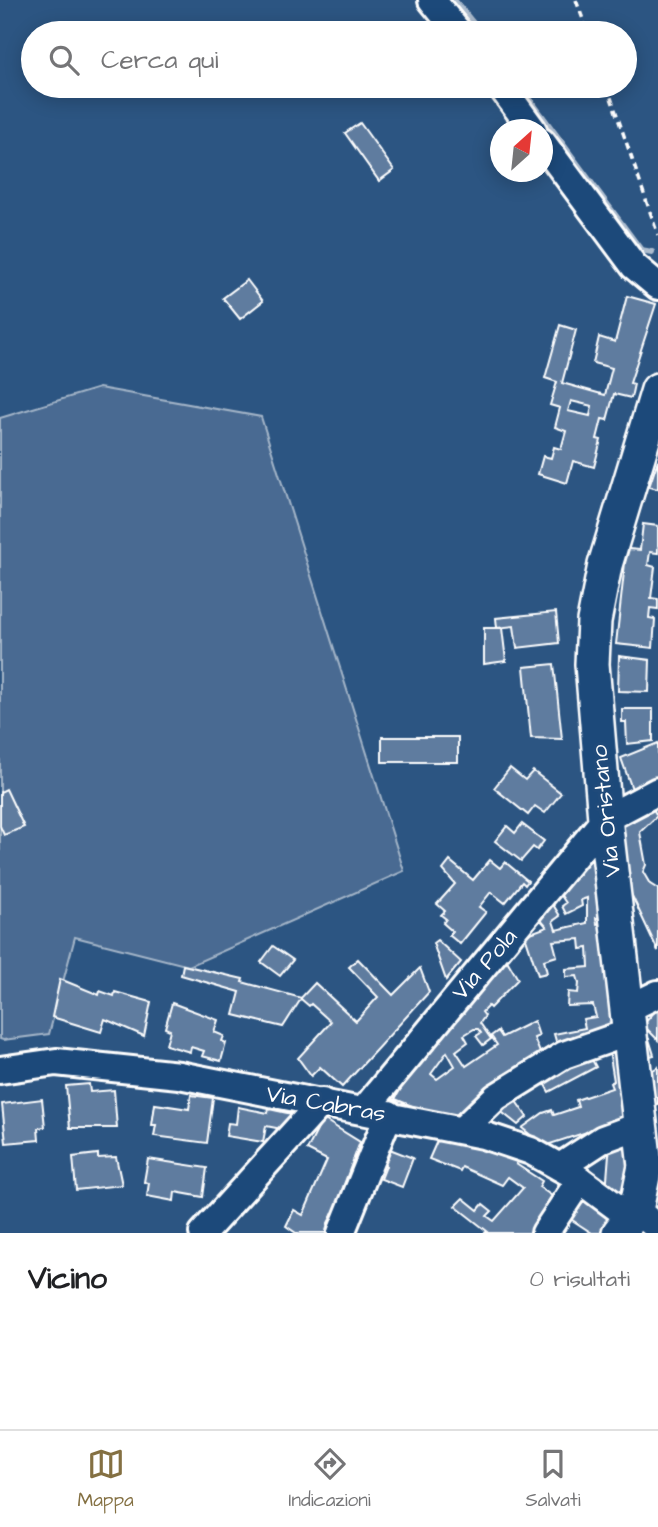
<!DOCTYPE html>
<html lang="it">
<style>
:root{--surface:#fff;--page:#f6f6f6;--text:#202124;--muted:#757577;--line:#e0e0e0;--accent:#847042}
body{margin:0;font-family:"Architects Daughter",sans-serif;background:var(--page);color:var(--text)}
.compass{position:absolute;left:490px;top:119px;width:63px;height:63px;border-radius:50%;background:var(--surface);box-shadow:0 4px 18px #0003;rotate:27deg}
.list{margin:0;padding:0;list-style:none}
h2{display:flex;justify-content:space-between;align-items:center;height:91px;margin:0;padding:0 28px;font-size:30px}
h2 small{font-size:23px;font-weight:400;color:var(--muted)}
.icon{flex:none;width:38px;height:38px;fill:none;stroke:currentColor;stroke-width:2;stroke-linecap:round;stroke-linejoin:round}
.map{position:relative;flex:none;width:658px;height:1233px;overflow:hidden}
.search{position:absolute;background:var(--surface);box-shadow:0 4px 18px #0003;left:21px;right:21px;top:21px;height:77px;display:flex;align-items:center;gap:18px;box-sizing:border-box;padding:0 24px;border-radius:38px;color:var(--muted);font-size:26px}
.sheet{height:196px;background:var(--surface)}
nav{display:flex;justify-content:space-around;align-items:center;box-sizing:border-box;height:98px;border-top:2px solid var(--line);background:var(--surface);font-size:19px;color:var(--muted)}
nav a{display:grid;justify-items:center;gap:4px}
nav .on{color:var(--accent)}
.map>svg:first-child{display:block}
.green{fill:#486b92;stroke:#a4b5c8;stroke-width:2}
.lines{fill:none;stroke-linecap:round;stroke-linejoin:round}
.stream{stroke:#acbcce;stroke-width:6}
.building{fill:#5e7c9f;stroke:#fff;stroke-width:2;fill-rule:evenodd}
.minor-casing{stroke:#fff;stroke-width:32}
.major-casing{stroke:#fff;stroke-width:38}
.path{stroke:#fff;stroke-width:3.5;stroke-dasharray:7 5;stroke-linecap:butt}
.minor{stroke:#1f4a7a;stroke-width:26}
.major{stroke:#1f4a7a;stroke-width:33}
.labels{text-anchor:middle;stroke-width:7;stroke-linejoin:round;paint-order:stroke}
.street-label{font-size:24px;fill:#fff;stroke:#1f4a7a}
</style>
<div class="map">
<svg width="658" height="1233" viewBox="0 0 658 1233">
<rect width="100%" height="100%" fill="#2c5582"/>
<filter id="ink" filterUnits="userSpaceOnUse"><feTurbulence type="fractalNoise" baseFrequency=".0143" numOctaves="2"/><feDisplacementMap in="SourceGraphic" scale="14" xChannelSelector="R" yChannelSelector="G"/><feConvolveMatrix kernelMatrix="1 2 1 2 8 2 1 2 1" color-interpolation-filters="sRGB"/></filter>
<g filter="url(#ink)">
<!-- green -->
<polygon class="green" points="99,388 261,417 404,871 189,966 75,937 49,1034 3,1040 0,1039 0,418"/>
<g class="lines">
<!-- stream -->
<g class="stream">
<polyline points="454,0 481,33"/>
<polyline points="520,86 641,250 652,252"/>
</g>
</g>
<!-- building -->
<g class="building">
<polygon points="360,123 394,170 379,181 345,133"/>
<polygon points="247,280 263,301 240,319 223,298"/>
<path d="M627 296 656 304 630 383 634 384 631 398 614 394 607 420 602 419 597 439 601 440 594 467 573 461 567 483 538 474 543 456 551 458 554 447 561 449 566 431 555 427 560 408 550 405 557 382 545 378 560 325 576 330 562 383 605 395 612 368 593 363 599 337 615 342ZM571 401 592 406 590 416 568 411Z"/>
<polygon points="658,460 658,489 649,487"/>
<polygon points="643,524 658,526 658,553 650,552 648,565 655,567 651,598 658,599 658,609 650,608 649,618 655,619 653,648 616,644 625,563 629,549 640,550"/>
<polygon points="556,612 559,643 517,648 514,626 497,628 496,618"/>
<polygon points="484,628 502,628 506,661 484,664"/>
<polygon points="619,656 650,660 649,692 618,691"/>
<polygon points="554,664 562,739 531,738 524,667"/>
<polygon points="622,709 653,709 653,741 627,744 626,722 622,722"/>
<rect x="382" y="737" width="76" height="25"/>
<polygon points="658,743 658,778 632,789 621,758"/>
<polygon points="510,768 525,780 533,771 561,793 545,813 535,806 528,815 494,788"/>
<polygon points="6,789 24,827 4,835 0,826 0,792"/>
<polygon points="650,803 657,816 640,832 646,865 643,872 650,884 658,889 658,951 625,881 618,824"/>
<polygon points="522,824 544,841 537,850 533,847 521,861 495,841 507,826 515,833"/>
<polygon points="598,857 605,917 596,918 597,924 606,923 618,1028 558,1048 554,1034 585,1028 583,1019 596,1017 593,1005 567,1006 568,992 578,993 579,983 577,976 566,977 566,969 589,967 588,948 581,949 580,939 553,941 557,956 544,960 547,973 538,975 525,935 547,927 539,918 552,903 560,916 553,921 556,930 587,923 587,898 581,900 582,906 566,914 562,906 566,903 560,894 586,863"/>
<polygon points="490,860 500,868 505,862 528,881 525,885 522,882 505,903 491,892 479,907 486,912 460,944 449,935 452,931 443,923 446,919 441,915 445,911 437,904 455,884 443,870 450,861 473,880"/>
<polygon points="437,940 461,962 446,980 433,943"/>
<polygon points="273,946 293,960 280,976 261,962"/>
<path d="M505 957 518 979 490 1008 488 1006 482 1012 485 1016 480 1023 491 1039 483 1045 476 1036 481 1033 478 1029H474L464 1035 468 1042 456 1051 466 1066 497 1045 491 1036 498 1031 502 1037 534 1021 539 1036 534 1038 541 1055 486 1090 449 1121 395 1099 417 1060ZM447 1052 455 1066 437 1079 431 1074Z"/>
<polygon points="358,959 393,995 420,968 429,992 342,1087 320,1067 311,1076 298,1058 331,1022 311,1004 309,1006 301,999 283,1027 234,1015 240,992 181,975 183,965 243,979 242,982 301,998 315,983 356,1021 378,997 349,967"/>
<polygon points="60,979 99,995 100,991 114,996 115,992 151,1002 144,1036 105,1019 101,1032 52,1017"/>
<polygon points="172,1003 218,1020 214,1032 224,1036 222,1041 226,1043 221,1061 202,1056 204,1051 191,1047 190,1052 166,1045 170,1030 165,1028"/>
<polygon points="657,1009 658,1010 658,1040 643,1025"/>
<polygon points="649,1039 654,1055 642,1058 641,1042"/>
<polygon points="621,1041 625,1092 618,1093 627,1119 544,1146 522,1128 543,1113 552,1110 554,1115 578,1107 576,1100 612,1088 610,1083 614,1081 608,1044"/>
<polygon points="588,1052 596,1067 549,1092 544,1083 533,1089"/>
<polygon points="658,1067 658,1104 649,1110 643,1076"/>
<polygon points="89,1084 90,1092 114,1090 117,1128 70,1128 66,1086"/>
<polygon points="511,1094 527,1117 518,1125 493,1105"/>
<polygon points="191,1095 213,1098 207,1143 154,1136 156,1125 152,1125 155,1104 189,1109"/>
<polygon points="42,1099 45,1127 38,1128 39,1140 6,1143 2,1104"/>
<polygon points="238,1107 268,1113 269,1109 292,1114 281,1129 266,1126 263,1142 226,1136 228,1123 236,1124"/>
<polygon points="323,1119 360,1142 342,1190 345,1191 327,1225 332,1228 330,1233 296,1233 286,1226 294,1210 303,1215 327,1160 307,1150"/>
<polygon points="440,1134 478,1148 482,1139 520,1157 516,1164 542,1181 539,1187 555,1198 530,1233 485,1233 487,1231 455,1206 463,1198 478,1210 483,1204 492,1211 487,1216 494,1221 523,1188 508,1177 502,1185 462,1167 460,1171 429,1159"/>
<polygon points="630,1135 630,1182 621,1203 606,1192 610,1141"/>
<polygon points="387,1148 413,1158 402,1187 381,1179 386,1166 381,1165"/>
<polygon points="98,1154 98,1158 116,1157 122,1185 76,1190 73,1157"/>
<polygon points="148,1159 207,1168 203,1197 175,1192 174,1201 147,1196 149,1183 144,1182"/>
<polygon points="580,1193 615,1216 601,1233 592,1233 566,1216"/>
</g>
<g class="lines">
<defs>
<g id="minor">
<polyline points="432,0 459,33"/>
<polyline points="501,86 533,130"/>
<polyline points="542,142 634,266 658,286"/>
<polyline points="627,1009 658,994"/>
<polyline points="0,1070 56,1062 179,1075 483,1135 531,1151 572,1174 630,1217"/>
<polyline points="364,1110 605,819 658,791"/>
<polyline points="462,1130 496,1097 564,1055 630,1032"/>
<polyline points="560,1167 603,1139 641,1125"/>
<polyline points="636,1210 658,1228"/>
<polyline points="203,1233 322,1102"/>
<polyline points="341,1233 389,1114"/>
<polyline points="545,1233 580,1180"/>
</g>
<polyline id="major" points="619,1233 636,1210 645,1166 605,819 592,664 594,621 605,565 658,390"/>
</defs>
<!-- minor casing -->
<use href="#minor" class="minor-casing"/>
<!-- major casing -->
<use href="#major" class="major-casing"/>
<!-- path -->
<g class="path">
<polyline points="576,0 588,33"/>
<polyline points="607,86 658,235"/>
</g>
<!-- minor -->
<use href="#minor" class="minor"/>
<!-- major -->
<use href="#major" class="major"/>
</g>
</g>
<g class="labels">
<!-- street labels -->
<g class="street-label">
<text transform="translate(605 811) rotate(-96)" y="8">Via Oristano</text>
<text transform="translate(484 964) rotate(-49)" y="8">Via Pola</text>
<text transform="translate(326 1103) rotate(10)" y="8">Via Cabras</text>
</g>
</g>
</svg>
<svg class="compass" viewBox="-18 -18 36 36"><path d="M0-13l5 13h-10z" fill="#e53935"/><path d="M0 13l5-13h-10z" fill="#757577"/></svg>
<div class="search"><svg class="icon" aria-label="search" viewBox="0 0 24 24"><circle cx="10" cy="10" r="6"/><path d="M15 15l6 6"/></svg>Cerca qui</div>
</div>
<section class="sheet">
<h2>Vicino<small>0 risultati</small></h2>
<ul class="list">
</ul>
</section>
<nav>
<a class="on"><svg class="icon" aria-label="map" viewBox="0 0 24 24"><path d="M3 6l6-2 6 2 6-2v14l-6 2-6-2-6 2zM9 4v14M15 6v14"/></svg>Mappa</a>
<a><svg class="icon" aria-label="directions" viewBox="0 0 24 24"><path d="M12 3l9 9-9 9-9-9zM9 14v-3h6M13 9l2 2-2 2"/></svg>Indicazioni</a>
<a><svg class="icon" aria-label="saved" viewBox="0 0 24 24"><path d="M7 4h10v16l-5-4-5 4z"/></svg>Salvati</a>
</nav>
